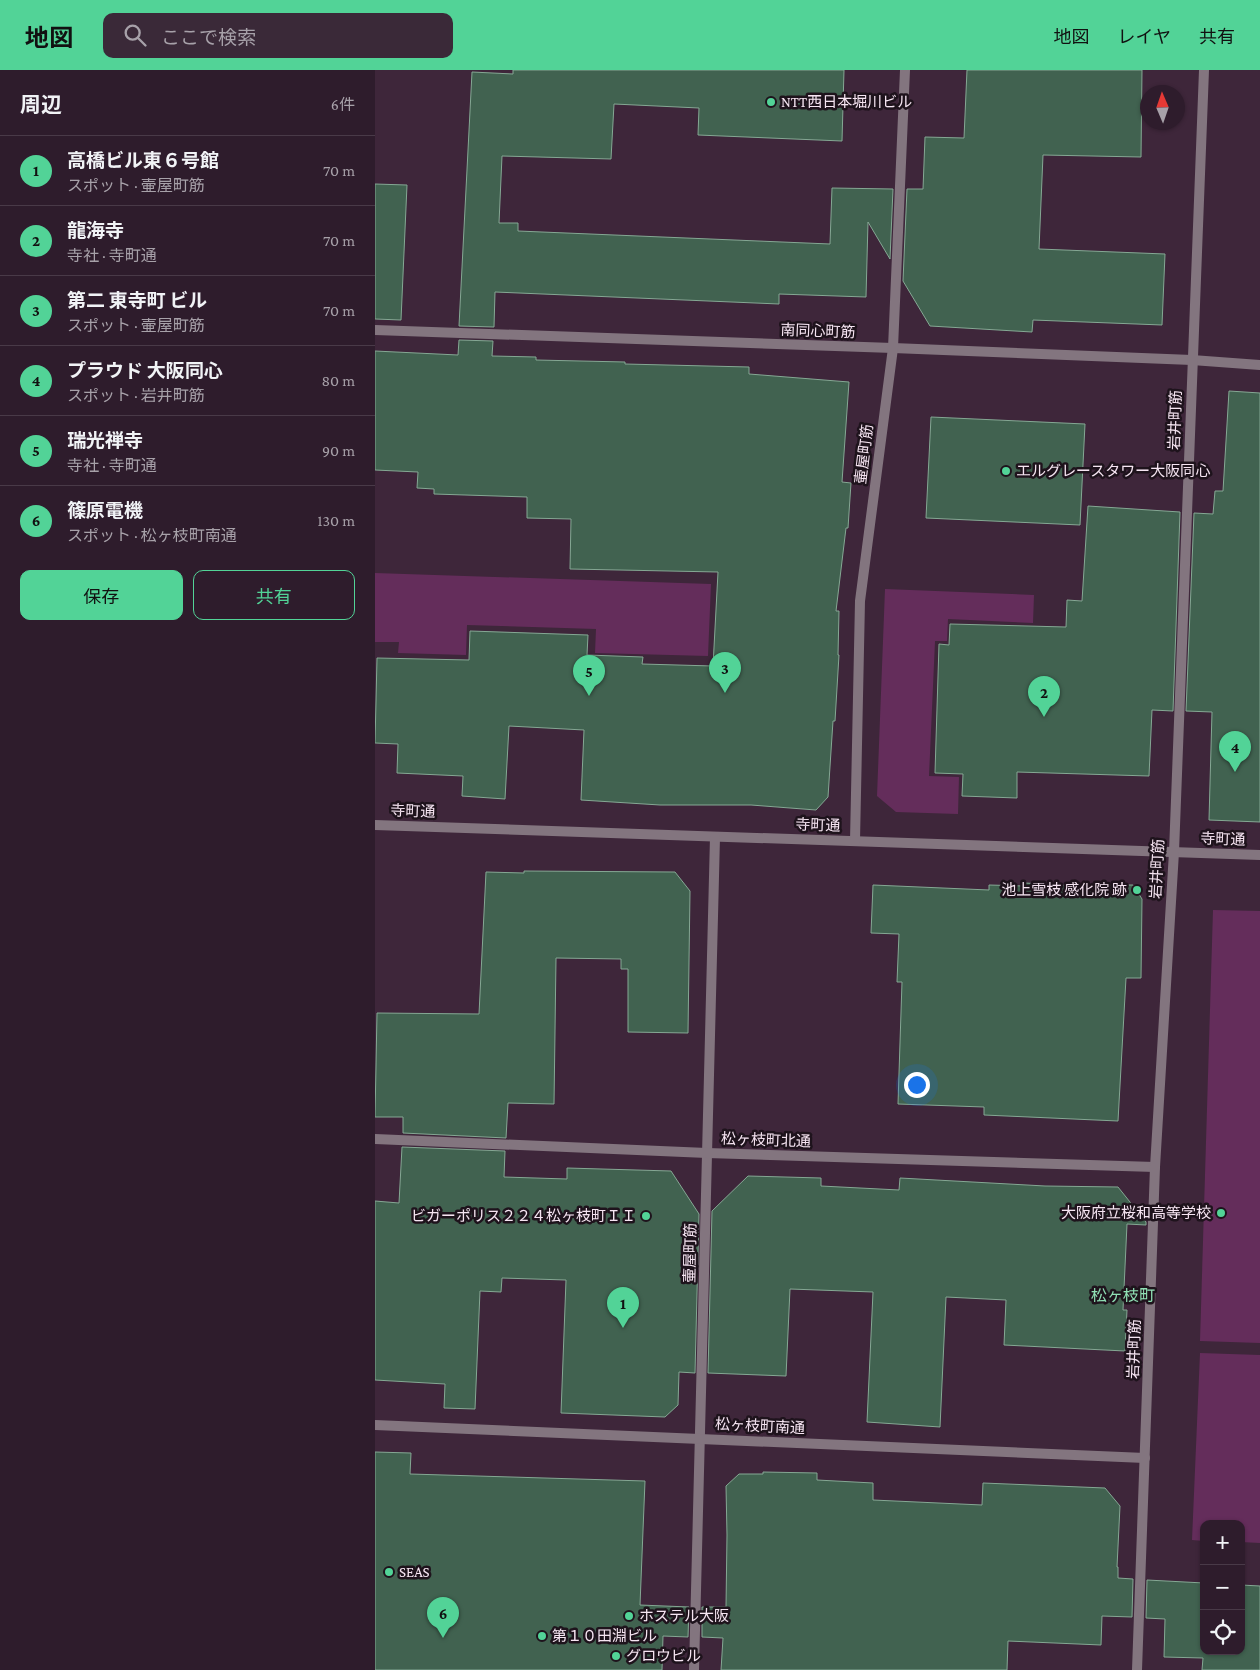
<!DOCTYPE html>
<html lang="ja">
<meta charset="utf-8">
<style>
:root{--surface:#2e1c2c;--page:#3a2938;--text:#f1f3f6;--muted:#a7a1a9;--line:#493a48;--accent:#52d397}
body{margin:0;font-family:"Crimson Pro","Noto Sans JP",serif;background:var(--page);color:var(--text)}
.controls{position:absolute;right:15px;bottom:15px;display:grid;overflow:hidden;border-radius:10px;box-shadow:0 1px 4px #0004}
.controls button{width:45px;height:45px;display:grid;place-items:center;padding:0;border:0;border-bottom:1px solid var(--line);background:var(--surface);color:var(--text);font:25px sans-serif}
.compass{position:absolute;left:765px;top:15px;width:45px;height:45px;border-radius:50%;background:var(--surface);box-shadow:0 1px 4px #0004;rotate:358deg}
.you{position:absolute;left:541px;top:1014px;width:18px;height:18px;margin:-12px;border:4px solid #fff;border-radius:50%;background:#1a73e8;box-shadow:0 0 0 8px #1a73e833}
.badge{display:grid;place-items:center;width:32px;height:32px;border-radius:50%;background:var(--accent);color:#111;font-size:16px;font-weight:700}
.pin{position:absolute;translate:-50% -41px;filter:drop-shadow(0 1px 2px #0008)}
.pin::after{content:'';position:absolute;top:26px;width:18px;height:15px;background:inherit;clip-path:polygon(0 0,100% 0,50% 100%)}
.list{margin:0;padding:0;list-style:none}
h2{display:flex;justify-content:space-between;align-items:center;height:65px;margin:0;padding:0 20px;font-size:21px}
h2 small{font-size:16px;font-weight:400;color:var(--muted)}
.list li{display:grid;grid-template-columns:32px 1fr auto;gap:15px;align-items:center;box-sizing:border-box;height:70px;padding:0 20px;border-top:1px solid var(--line)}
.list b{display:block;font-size:19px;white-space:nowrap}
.list p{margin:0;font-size:16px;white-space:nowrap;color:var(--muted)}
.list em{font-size:16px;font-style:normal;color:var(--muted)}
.actions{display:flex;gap:10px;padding:15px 20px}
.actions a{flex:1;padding:11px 0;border:1px solid var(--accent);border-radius:10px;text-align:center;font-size:18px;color:var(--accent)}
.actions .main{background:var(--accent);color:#111}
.icon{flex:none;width:28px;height:28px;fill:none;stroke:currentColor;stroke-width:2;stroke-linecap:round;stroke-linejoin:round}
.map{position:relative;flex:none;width:885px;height:1600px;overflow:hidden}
header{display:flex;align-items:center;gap:30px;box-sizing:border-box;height:70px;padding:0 25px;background:var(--accent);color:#111}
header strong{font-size:24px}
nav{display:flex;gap:28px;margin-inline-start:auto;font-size:18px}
.search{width:350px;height:45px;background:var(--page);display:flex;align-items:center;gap:12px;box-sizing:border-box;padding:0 18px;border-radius:10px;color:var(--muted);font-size:19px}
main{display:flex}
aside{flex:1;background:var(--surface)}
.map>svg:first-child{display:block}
.green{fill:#642d5b}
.building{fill:#416250;stroke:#85a894}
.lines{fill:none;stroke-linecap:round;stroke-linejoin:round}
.minor{stroke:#83757f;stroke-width:10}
.tertiary{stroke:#83757f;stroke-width:10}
.poi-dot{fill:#52d397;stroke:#1e131c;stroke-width:2}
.labels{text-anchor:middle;stroke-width:5;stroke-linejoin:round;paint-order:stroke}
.poi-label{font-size:15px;fill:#f6e5f2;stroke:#1e131c;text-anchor:start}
.street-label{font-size:15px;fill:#f6e5f2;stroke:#1e131c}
.neighbourhood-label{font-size:16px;fill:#90e0b5;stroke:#1e131c}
</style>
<header>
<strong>地図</strong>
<div class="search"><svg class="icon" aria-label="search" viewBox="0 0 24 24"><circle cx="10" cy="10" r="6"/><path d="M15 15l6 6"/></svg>ここで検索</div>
<nav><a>地図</a><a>レイヤ</a><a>共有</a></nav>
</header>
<main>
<aside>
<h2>周辺<small>6件</small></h2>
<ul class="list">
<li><span class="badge">1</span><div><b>高橋ビル東６号館</b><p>スポット · 壷屋町筋</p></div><em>70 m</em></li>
<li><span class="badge">2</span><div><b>龍海寺</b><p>寺社 · 寺町通</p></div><em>70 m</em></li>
<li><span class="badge">3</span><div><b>第二 東寺町 ビル</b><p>スポット · 壷屋町筋</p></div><em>70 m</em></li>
<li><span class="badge">4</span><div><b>プラウド 大阪同心</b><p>スポット · 岩井町筋</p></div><em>80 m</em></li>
<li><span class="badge">5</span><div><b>瑞光禅寺</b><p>寺社 · 寺町通</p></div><em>90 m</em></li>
<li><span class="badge">6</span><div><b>篠原電機</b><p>スポット · 松ヶ枝町南通</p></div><em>130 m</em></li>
</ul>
<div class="actions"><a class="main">保存</a><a>共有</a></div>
</aside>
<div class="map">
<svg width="885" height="1600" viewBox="0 0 885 1600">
<rect width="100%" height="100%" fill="#3e263a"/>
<!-- green -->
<g class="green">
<polygon points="0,503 336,514 333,586 220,583 221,559 92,555 91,585 23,583 24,572 0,572"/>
<polygon points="510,519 659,525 658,553 573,549 572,571 560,571 554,706 584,707 583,744 521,742 502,726"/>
<polygon points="838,840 885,841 885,1273 825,1271"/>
<polygon points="825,1283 885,1285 885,1473 866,1472 866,1454 829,1454 829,1471 817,1470"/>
</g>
<!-- building -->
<g class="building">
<polygon points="138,0 469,0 467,71 323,65 324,38 239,34 236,89 127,86 124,153 143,153 143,161 455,174 457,118 518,119 515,189 493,152 491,227 404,224 404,234 120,222 119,257 84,256 97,2 138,4"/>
<polygon points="592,0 767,0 766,87 668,85 664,179 790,184 787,255 658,250 657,262 555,256 528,211 532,119 548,119 550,67 589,68"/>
<polygon points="0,114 32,115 26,250 0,249"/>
<polygon points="84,270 118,271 117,286 161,287 161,290 250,292 250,294 374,297 374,304 474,312 467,412 476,413 473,458 471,458 461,541 464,541 463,585 464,585 460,651 458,651 453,727 441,740 376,735 285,735 206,730 209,660 134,656 130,729 87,726 88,706 22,703 23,674 0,673 2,588 94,590 95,561 213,565 212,585 268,587 267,594 338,596 343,502 195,499 196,449 152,448 152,427 59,424 59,419 42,418 43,402 0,400 0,281 83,285"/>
<polygon points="854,321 885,323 885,752 834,750 837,642 811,641 819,443 838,444 840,421 848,421"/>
<polygon points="556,347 710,354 705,455 551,448"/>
<polygon points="713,436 805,442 798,641 777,640 774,706 642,702 642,728 587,726 588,704 560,703 564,574 574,575 575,554 691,557 692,530 707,531"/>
<polygon points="149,801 300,802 315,821 313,963 253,962 253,899 246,899 246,889 181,888 179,1034 133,1033 131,1068 28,1063 28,1047 0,1047 2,943 104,944 111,802 149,803"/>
<polygon points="650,813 703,816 703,815 758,815 767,829 766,908 751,908 743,1051 609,1045 609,1037 523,1034 527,912 522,912 524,864 496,863 498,815 614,820 614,815 649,816"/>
<polygon points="27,1077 130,1081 129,1107 192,1109 192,1098 296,1101 324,1144 320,1303 304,1302 303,1335 290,1347 186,1343 191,1210 127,1208 126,1222 105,1221 100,1339 69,1338 70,1314 0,1310 0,1131 24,1133"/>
<polygon points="373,1106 446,1108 446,1116 524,1120 525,1108 670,1116 743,1117 771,1152 771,1155 752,1154 748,1240 752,1240 750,1281 629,1275 631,1230 571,1227 565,1357 492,1352 498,1222 415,1219 411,1306 333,1303 337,1141"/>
<polygon points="0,1382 36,1383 35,1404 270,1411 265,1535 314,1537 313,1567 288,1566 287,1600 0,1600"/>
<polygon points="388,1402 442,1403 442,1410 498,1413 498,1430 607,1435 608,1413 730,1418 745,1436 742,1497 743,1497 743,1508 758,1509 757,1547 727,1546 726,1575 633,1571 632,1600 346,1600 348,1568 327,1567 327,1537 351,1537 352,1465 351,1416 364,1404 388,1404"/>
<polygon points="772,1510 829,1513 829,1581 866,1581 866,1515 885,1516 885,1600 827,1600 828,1588 789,1587 790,1549 771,1548"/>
</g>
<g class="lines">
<!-- minor -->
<g class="minor">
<polyline points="0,260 518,278 817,290 885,295"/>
<polyline points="0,755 885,785"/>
<polyline points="319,1600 340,767"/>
</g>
<!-- tertiary -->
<g class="tertiary">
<polyline points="480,771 485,531 518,278 530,0"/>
<polyline points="0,1069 332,1083 780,1097"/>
<polyline points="0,1355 770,1388"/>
<polyline points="762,1600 780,1097 799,782 829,0"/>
</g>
</g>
<!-- markers -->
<g class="poi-dot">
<circle cx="396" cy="32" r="5"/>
<circle cx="631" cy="401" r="5"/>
<circle cx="762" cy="820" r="5"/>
<circle cx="846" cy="1143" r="5"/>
<circle cx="271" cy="1146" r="5"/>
<circle cx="14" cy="1502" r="5"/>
<circle cx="254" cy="1546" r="5"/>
<circle cx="167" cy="1566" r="5"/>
<circle cx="241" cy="1586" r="5"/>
</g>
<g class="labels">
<!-- poi labels -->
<g class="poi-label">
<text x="406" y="37">NTT西日本堀川ビル</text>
<text x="641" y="406">エルグレースタワー大阪同心</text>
<text x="752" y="825" text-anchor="end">池上雪枝 感化院 跡</text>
<text x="836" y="1148" text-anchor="end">大阪府立桜和高等学校</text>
<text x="261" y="1151" text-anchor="end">ビガーポリス２２４松ヶ枝町ＩＩ</text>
<text x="24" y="1507">SEAS</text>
<text x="264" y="1551">ホステル大阪</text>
<text x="177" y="1571">第１０田淵ビル</text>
<text x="251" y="1591">グロウビル</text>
</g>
<!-- street labels -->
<g class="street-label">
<text transform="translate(443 261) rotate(2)" y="5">南同心町筋</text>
<text transform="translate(800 350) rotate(-88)" y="5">岩井町筋</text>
<text transform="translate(489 384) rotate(-83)" y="5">壷屋町筋</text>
<text transform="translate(38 741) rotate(2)" y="5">寺町通</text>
<text transform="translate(443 755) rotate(2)" y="5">寺町通</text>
<text transform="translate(848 769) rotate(2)" y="5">寺町通</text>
<text transform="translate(782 799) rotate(-87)" y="5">岩井町筋</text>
<text transform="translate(391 1070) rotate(2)" y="5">松ヶ枝町北通</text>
<text transform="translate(315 1183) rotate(-89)" y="5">壷屋町筋</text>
<text transform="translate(759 1279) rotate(-88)" y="5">岩井町筋</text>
<text transform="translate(385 1356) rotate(3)" y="5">松ヶ枝町南通</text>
</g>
<!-- neighbourhood labels -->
<g class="neighbourhood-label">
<text x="748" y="1231">松ヶ枝町</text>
</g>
</g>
</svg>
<div class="controls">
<button>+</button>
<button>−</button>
<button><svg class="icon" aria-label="locate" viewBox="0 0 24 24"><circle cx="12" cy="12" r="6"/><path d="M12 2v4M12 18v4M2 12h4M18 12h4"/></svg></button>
</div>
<svg class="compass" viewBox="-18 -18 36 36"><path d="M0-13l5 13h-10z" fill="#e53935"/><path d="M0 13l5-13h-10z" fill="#a7a1a9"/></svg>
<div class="you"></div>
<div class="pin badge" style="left:248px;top:1258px">1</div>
<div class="pin badge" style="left:669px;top:647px">2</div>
<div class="pin badge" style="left:350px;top:623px">3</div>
<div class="pin badge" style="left:860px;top:702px">4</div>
<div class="pin badge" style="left:214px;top:626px">5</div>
<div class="pin badge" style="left:68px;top:1568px">6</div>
</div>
</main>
